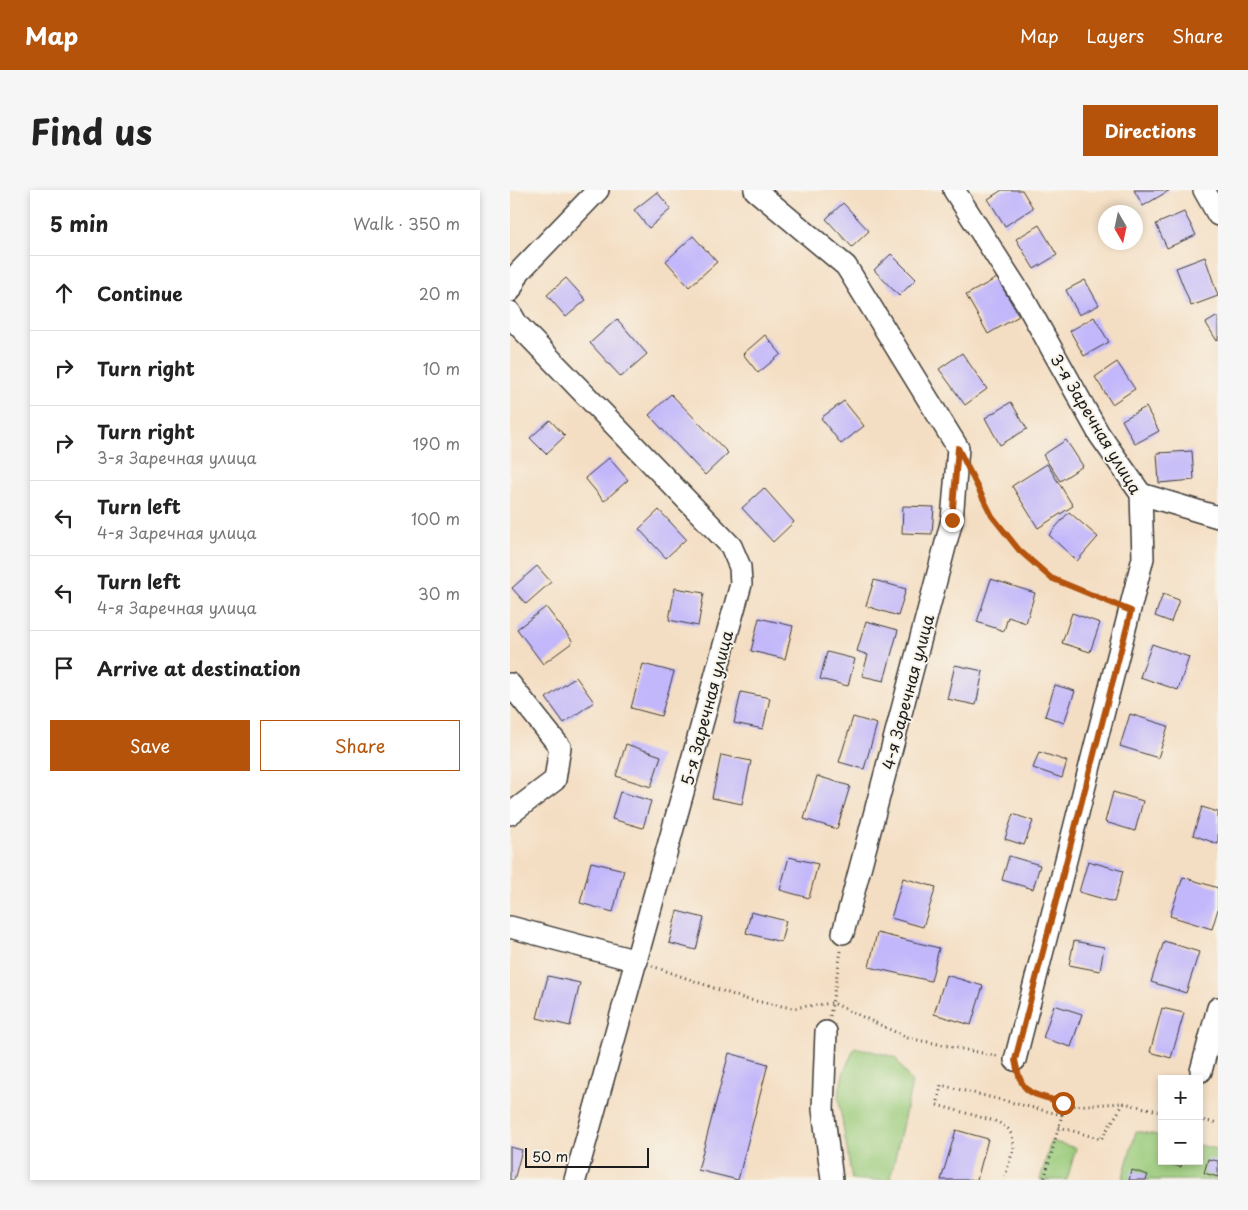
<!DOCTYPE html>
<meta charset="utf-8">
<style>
:root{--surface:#fff;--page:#f6f6f6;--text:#222;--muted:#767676;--line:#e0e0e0;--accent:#b45309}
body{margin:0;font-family:"Playpen Sans",sans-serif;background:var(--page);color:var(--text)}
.controls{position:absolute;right:15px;bottom:15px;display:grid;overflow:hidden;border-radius:0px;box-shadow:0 2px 8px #0003}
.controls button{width:45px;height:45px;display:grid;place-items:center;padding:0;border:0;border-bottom:1px solid var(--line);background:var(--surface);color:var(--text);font:25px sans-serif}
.compass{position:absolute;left:588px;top:15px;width:45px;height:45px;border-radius:50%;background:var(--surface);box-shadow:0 2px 8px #0003;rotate:171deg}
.scale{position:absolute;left:15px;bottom:12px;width:124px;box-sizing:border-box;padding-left:5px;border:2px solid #1c1c1c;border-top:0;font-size:14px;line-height:18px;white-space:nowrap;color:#1c1c1c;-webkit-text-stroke:4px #f7f3e8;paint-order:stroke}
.stop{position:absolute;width:15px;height:15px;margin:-11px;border:4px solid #b45309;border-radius:50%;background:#fff}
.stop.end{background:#b45309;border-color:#fff;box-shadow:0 1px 5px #0008}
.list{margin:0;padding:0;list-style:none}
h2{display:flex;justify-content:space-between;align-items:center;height:65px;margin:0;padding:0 20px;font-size:21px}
h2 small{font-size:16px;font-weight:400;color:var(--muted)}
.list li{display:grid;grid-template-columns:32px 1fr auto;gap:15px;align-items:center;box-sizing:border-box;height:75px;padding:0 20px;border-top:1px solid var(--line)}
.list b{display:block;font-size:19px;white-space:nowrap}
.list p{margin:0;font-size:16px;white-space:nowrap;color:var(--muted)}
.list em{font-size:16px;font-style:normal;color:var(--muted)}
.actions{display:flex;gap:10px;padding:15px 20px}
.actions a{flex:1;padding:11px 0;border:1px solid var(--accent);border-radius:0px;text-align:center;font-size:18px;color:var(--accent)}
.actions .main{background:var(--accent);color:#fff}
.icon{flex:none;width:28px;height:28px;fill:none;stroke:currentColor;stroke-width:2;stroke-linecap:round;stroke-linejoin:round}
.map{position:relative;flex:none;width:708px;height:990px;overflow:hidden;border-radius:0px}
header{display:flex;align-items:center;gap:30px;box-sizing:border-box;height:70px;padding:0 25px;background:var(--accent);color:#fff}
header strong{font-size:24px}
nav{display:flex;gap:28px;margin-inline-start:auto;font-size:18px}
.intro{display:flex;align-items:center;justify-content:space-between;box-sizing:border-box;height:120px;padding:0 30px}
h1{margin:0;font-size:35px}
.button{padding:12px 22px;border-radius:0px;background:var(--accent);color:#fff;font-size:18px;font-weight:700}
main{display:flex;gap:30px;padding:0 30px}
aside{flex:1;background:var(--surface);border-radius:0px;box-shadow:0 2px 8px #0003}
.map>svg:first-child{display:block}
.green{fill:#99ca79;stroke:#5a734a}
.building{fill:#c2b7fa}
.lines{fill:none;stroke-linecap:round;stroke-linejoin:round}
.minor-casing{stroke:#3c3935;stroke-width:24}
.path{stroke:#3c3935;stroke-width:3;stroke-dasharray:1 4;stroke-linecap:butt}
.minor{stroke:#fff;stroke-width:21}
.route{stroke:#b45309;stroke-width:6}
.labels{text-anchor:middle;stroke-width:4;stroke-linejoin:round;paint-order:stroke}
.street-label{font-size:16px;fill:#1c1c1c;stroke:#f7f3e8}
</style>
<header>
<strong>Map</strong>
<nav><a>Map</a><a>Layers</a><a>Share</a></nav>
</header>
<div class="intro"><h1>Find us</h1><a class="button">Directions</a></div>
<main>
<aside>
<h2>5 min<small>Walk · 350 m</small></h2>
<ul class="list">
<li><svg class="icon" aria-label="ahead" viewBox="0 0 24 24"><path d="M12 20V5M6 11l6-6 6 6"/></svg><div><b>Continue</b></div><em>20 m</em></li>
<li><svg class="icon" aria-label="right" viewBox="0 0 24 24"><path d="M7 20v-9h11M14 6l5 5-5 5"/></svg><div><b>Turn right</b></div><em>10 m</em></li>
<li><svg class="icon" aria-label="right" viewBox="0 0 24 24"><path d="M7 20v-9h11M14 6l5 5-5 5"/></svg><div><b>Turn right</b><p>3-я Заречная улица</p></div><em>190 m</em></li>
<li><svg class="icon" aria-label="left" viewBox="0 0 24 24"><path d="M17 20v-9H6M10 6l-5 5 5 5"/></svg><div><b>Turn left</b><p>4-я Заречная улица</p></div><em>100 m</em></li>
<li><svg class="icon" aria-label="left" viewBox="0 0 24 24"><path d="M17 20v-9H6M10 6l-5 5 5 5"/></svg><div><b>Turn left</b><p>4-я Заречная улица</p></div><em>30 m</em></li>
<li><svg class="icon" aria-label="arrive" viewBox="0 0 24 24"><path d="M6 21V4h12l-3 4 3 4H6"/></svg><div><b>Arrive at destination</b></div></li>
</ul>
<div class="actions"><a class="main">Save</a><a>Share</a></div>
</aside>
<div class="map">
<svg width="708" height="990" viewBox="0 0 708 990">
<rect width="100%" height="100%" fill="#f7f3e8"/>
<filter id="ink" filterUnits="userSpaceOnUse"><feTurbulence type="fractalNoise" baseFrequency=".02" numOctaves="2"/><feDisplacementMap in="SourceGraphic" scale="10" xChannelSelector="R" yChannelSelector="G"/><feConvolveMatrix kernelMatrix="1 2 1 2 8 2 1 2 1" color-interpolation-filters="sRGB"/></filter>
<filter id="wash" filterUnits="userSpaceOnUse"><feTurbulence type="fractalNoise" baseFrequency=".0096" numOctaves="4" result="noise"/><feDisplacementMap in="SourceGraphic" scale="20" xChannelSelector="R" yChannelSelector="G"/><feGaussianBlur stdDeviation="1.12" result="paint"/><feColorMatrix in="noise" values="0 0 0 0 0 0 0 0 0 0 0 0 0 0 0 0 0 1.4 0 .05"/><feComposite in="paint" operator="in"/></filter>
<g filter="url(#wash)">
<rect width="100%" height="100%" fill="#f4dec3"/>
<!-- green -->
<g class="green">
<polygon points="345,857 385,867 402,893 380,990 342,990 328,906 334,881"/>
<polygon points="626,941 652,946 652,971 689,971 689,955 708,959 708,990 612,990"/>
<polygon points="541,951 566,958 557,990 530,990"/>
</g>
<g id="blocks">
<!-- building -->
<g class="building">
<polygon points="492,0 512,0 523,18 495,36 478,9"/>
<polygon points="624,0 660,0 633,16"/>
<polygon points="147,2 161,19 139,38 124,20"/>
<polygon points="333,13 359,41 342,57 316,29"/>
<polygon points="674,22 686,45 657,58 646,34"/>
<polygon points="529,35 547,65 524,79 506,49"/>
<polygon points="183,46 207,72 179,97 156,71"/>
<polygon points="381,64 406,89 389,106 364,80"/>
<polygon points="695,67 708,106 681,116 666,78"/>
<polygon points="56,88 76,110 56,127 37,105"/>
<polygon points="487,88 509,126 478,144 456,105"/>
<polygon points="575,90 589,115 569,125 556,100"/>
<polygon points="708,126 708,150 707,151 696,133"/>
<polygon points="584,127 599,152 574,166 560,141"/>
<polygon points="107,129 137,164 111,187 80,153"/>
<polygon points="255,145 271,164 248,183 233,164"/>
<polygon points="452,163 477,199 455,215 429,179"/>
<polygon points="607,172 625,199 602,214 585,187"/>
<polygon points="161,204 218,263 195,285 139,225"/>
<polygon points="334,211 354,236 331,254 311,228"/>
<polygon points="501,212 517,239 490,255 475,228"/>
<polygon points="636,217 649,241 625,254 612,230"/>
<polygon points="40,230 55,246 36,264 20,248"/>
<polygon points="556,250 573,276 550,291 533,265"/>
<polygon points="682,261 684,290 649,293 647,263"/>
<polygon points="99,268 118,290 94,311 75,288"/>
<polygon points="537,274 563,316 528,338 502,296"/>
<polygon points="254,298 284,332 263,352 232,318"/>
<polygon points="393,316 424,317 422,344 392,343"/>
<polygon points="149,320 176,349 156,368 129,339"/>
<polygon points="559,322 588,347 567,371 539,345"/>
<polygon points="27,376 41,392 16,414 2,398"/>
<polygon points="481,389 525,403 516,433 498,427 494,441 467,432"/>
<polygon points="364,390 396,399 388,426 356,416"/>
<polygon points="165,398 194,403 188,436 159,430"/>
<polygon points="653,404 669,410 661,432 645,426"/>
<polygon points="36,417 63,452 33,474 7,439"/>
<polygon points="562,423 590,433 580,462 552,453"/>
<polygon points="249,428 283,436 275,469 241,461"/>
<polygon points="356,431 388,440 374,491 352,486 358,465 347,461"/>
<polygon points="642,454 679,467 668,500 630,487"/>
<polygon points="317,462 345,469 338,496 310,489"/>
<polygon points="133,474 164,482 151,526 121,518"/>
<polygon points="445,475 473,481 466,515 437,509"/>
<polygon points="66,487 84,512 54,533 36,508"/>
<polygon points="545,495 565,501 554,533 535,526"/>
<polygon points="231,502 260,508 253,539 224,533"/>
<polygon points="620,524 658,536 648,568 610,556"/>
<polygon points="343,527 367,534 354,579 329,572"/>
<polygon points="116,554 151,566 141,597 106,586"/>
<polygon points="529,562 557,571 552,588 523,578"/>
<polygon points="211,565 241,571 232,614 202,608"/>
<polygon points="307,586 340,596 327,639 294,629"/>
<polygon points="110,602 141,611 133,638 102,629"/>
<polygon points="603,602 633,611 625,641 595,632"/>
<polygon points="692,617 708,622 708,654 683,645"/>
<polygon points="503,624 523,631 514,655 495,649"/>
<polygon points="499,666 530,675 523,699 492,690"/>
<polygon points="279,667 308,674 299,708 270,700"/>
<polygon points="578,671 613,681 604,712 569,702"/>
<polygon points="81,672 114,680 103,722 70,713"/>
<polygon points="673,687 708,698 708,719 702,739 660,726"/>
<polygon points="393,688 426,697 413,737 381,728"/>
<polygon points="167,721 194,728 186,760 159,753"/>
<polygon points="241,722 276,731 271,752 236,743"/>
<polygon points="367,743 429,758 421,791 359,777"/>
<polygon points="564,751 594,757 590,781 559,775"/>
<polygon points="654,751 689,762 676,803 641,792"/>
<polygon points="436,785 473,796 461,835 424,824"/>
<polygon points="38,786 70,793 60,836 27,828"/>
<polygon points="544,815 572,824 561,857 533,848"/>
<polygon points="652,818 674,823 661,868 640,862"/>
<polygon points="219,863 258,874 228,990 188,980"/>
<polygon points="446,940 478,949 467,990 431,990"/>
<polygon points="0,957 12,960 4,990 0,990"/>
<polygon points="698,969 708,971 708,987 694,983"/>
<polygon points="649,971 672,971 671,977"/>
<polygon points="622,980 638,985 636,990 619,990"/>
</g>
</g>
</g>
<g filter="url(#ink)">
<use href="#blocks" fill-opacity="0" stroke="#3c3935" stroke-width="1"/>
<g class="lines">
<defs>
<g id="minor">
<polyline points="245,0 336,76 448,258 442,330 333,743"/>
<polyline points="444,0 515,111 589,244 631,304 633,368 505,870"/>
<polyline points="694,0 708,25"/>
<polyline points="0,101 9,82 88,0"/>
<polyline points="0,122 7,134 221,356 230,377 231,394 65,990"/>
<polyline points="631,304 708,327"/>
<polyline points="0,494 50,557 45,590 0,624"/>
<polyline points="0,737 127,771"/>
<polyline points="316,842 313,919 322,990"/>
<polyline points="691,881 708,818"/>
</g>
</defs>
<!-- minor casing -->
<use href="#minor" class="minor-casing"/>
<!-- path -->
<g class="path">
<polyline points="464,289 482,326 509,360 541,388 603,414"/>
<polyline points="142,776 235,809 282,818 323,813 398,848 487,866"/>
<polyline points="320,826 331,761"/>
<polyline points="508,888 517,901 560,916 614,913 652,922"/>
<polyline points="428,911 431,895 552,925 534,990"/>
<polyline points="427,915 488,932 498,939 502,945 504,957 494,990"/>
<polyline points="552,925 553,913"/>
<polyline points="689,930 708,933"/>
<polyline points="549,937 591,949 614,913"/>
</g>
<!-- minor -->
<use href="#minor" class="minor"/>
</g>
</g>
<g class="lines" filter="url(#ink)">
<!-- route -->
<path class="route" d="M442 330 448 258 482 326 509 360 541 388 621 421 505 870C512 907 520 902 553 913"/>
</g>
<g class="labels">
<!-- street labels -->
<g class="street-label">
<text transform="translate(586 234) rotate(59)" y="6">3-я Заречная улица</text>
<text transform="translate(398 502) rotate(-75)" y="6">4-я Заречная улица</text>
<text transform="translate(197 518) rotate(-75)" y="6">5-я Заречная улица</text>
</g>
</g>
</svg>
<div class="controls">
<button>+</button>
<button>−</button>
</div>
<svg class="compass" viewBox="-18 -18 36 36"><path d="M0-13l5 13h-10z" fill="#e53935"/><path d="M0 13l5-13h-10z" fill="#767676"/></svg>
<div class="scale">50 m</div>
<div class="stop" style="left:553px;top:913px"></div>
<div class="stop end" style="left:442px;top:330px"></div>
</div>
</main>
